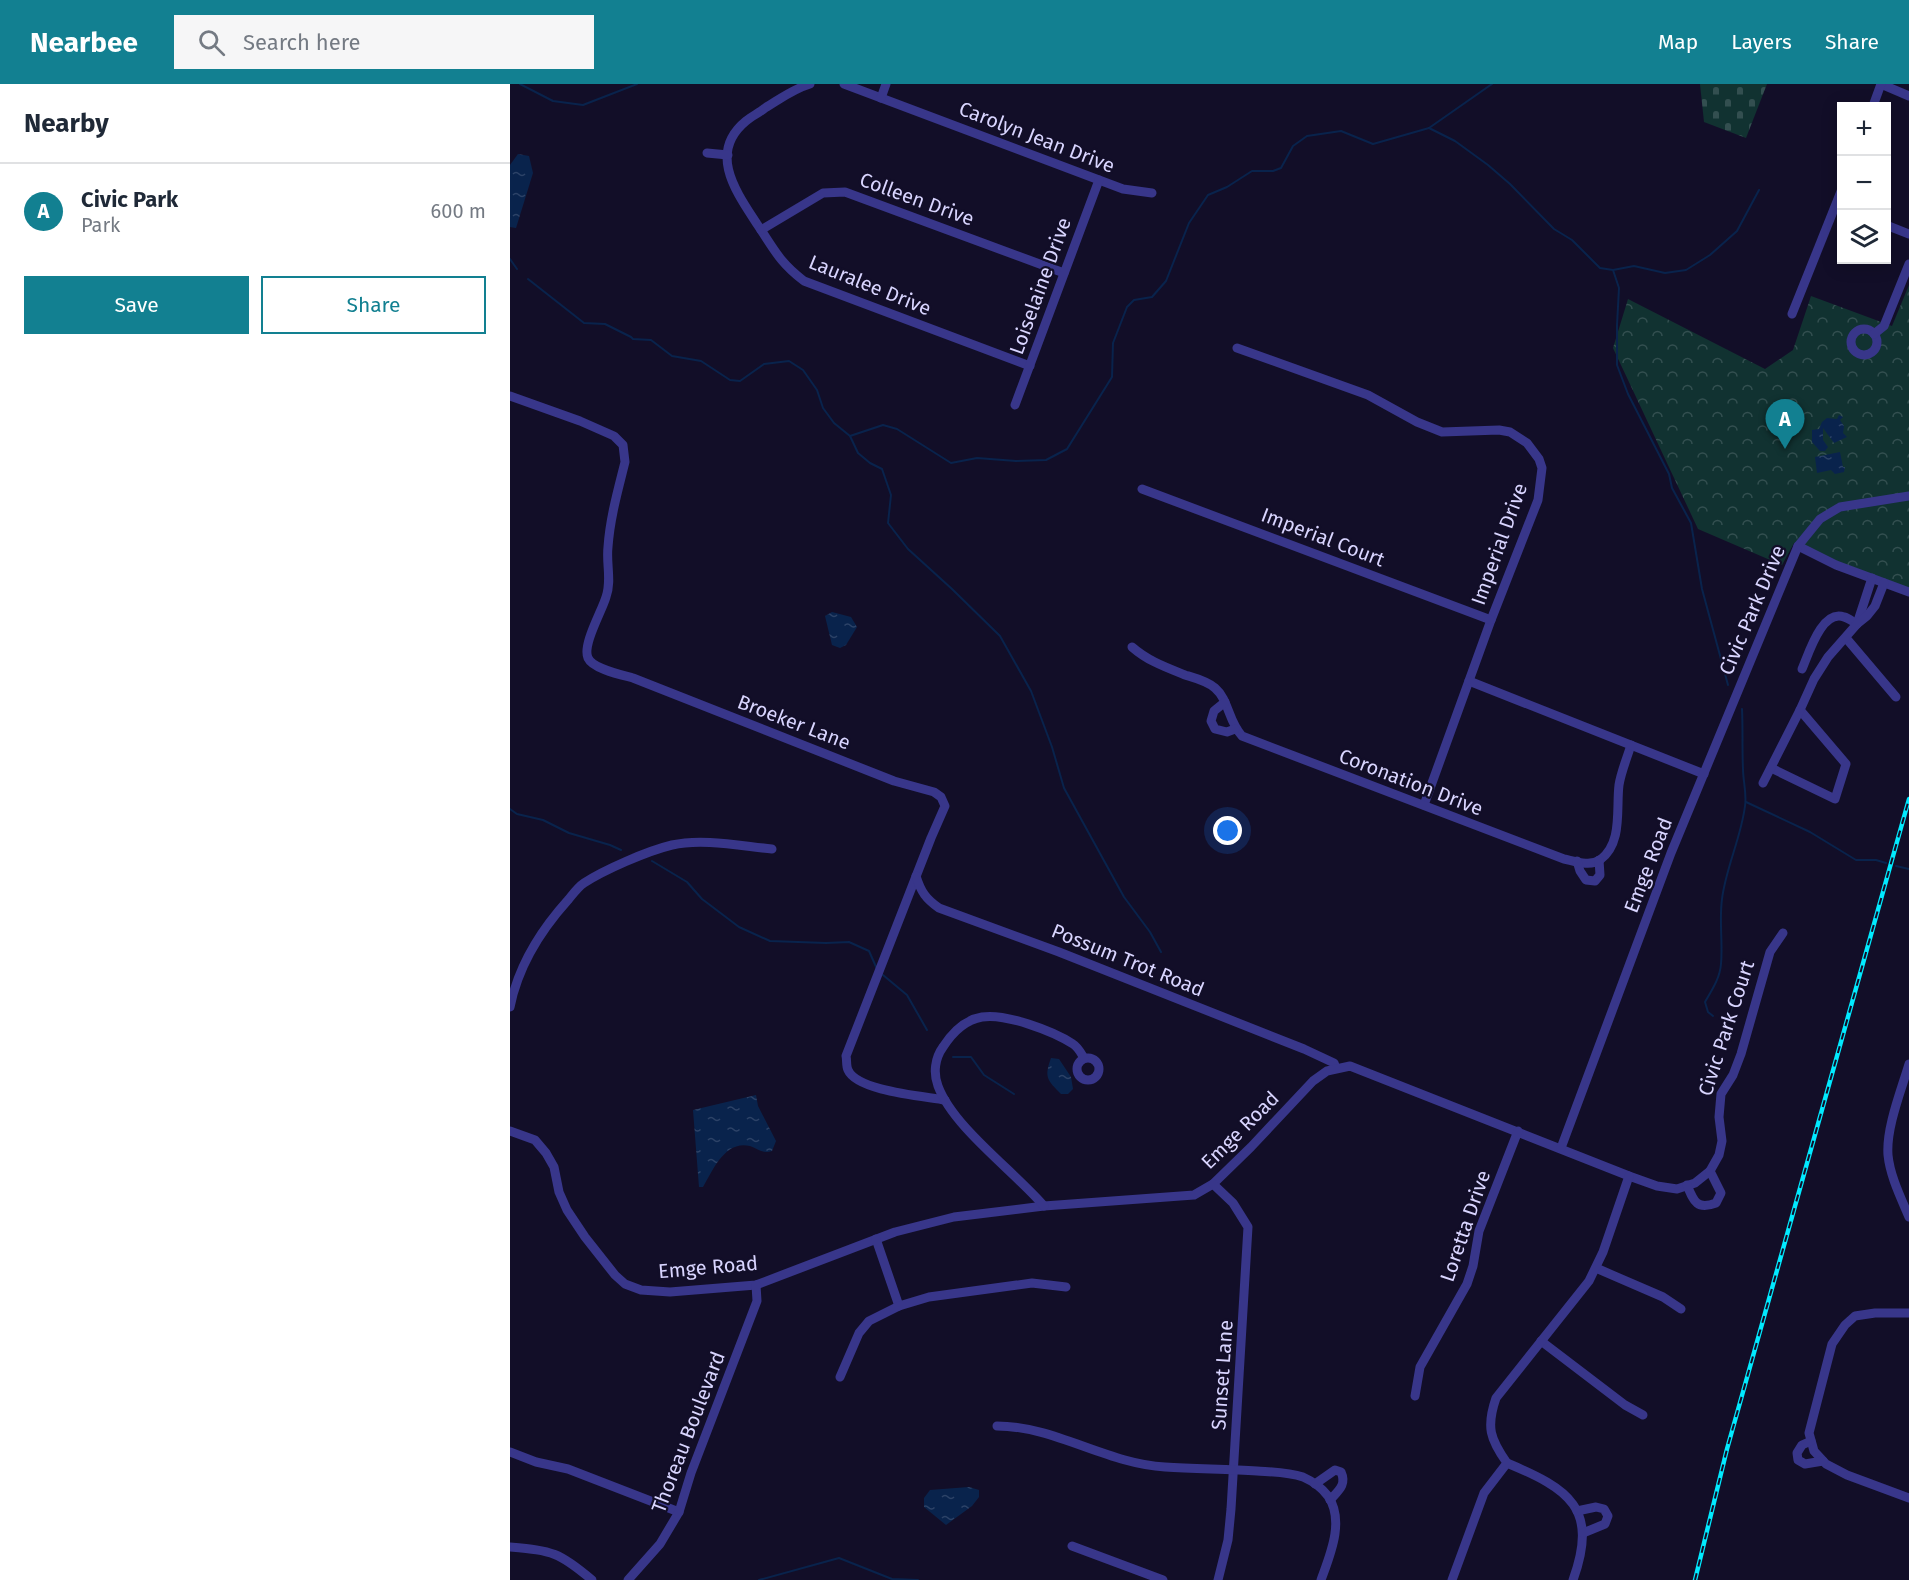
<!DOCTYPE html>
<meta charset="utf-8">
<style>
:root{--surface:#fff;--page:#f6f6f7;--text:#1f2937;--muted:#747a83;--line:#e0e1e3;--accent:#128091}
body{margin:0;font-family:"Fira Sans",sans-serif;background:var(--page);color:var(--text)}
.controls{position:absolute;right:18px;top:18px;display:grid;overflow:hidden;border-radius:0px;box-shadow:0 3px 15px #0003}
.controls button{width:54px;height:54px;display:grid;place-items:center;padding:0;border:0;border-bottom:2px solid var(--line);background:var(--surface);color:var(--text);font:30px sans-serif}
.you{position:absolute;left:718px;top:747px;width:21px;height:21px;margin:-15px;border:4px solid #fff;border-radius:50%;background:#1a73e8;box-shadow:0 0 0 9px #1a73e833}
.badge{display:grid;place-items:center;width:39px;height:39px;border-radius:50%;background:var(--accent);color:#fff;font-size:20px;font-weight:700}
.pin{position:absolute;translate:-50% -50px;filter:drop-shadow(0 2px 3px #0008)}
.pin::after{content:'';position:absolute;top:32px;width:21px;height:18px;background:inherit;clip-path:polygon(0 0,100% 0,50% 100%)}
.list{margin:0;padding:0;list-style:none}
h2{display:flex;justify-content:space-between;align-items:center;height:78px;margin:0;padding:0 24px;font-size:26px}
h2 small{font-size:20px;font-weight:400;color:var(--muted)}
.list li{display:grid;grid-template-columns:39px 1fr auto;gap:18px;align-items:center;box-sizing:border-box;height:96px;padding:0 24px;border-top:2px solid var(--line)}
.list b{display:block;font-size:22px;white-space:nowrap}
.list p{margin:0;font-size:20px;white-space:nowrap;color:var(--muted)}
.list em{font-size:20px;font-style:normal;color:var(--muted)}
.actions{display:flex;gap:12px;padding:18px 24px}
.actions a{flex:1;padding:14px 0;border:2px solid var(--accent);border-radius:0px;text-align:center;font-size:21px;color:var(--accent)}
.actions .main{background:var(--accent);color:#fff}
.icon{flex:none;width:33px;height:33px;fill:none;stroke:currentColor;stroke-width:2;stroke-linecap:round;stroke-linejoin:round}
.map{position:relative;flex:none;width:1399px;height:1496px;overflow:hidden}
header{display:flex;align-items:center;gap:36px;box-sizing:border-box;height:84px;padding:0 30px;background:var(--accent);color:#fff}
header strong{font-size:28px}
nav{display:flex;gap:33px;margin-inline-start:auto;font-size:21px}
.search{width:420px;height:54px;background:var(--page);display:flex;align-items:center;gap:15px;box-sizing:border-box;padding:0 21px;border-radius:0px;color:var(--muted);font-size:22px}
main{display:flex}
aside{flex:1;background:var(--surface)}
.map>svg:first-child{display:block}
.cemetery{fill:url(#cemetery-stones)}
.park{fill:url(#park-crowns)}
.water{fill:url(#water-ripples)}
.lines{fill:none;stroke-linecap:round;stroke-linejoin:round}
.stream{stroke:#09234c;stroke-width:2}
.minor{stroke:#38368a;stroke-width:9}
.rail-casing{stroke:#01eaff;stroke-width:4.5}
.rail{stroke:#120e28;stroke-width:2;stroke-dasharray:7;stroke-linecap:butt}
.labels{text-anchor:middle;stroke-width:4.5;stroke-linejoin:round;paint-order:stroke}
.street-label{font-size:20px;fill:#d9d5ff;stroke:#120e28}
</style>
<header>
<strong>Nearbee</strong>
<div class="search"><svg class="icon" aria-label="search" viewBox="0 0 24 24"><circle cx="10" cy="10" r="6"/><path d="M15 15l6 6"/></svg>Search here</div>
<nav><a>Map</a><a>Layers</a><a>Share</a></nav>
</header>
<main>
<aside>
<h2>Nearby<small></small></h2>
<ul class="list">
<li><span class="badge">A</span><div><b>Civic Park</b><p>Park</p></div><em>600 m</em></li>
</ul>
<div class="actions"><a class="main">Save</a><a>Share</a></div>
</aside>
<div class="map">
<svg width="1399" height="1496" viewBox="0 0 1399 1496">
<defs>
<pattern id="cemetery-stones" width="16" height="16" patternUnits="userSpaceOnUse" patternTransform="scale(1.5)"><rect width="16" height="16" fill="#113231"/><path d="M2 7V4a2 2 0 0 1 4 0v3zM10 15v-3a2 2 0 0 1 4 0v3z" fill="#334f50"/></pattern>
<pattern id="park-crowns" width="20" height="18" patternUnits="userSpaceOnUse" patternTransform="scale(1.5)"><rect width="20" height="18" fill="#113231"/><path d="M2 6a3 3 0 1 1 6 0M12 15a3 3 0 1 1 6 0" fill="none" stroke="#334f50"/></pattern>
<pattern id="water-ripples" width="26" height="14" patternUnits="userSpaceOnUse" patternTransform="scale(1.5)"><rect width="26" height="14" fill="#09234c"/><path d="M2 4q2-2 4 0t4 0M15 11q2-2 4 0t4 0" fill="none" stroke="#2c4267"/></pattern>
</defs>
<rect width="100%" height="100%" fill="#120e28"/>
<!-- cemetery -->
<polygon class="cemetery" points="1190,0 1257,0 1236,54 1194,38"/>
<!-- park -->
<polygon class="park" points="1399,201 1399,508 1305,472 1284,459 1272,481 1188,445 1103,264 1118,215 1255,285 1283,266 1301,212 1382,242"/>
<!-- water -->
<g class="water">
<polygon points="8,70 19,72 23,89 6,144 0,143 0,81"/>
<polygon points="1329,331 1333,333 1330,336 1334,342 1333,349 1337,353 1324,359 1313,344 1313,356 1318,363 1315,367 1310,367 1302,358 1302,346 1309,345 1312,338 1317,334 1327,335"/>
<polygon points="1330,368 1333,383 1335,383 1334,388 1325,390 1321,386 1307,389 1305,373"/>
<polygon points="322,528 341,533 347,543 336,561 330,564 322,561 315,532"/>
<path d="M541 974 549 975 561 993 563 1005 558 1010H551C537 996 534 993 541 974Z"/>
<path d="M246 1011 248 1022 266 1057 262 1067C253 1070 248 1065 240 1062 215 1056 203 1086 193 1103H189L183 1026Z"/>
<polygon points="459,1403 469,1406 469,1413 462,1422 436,1441 414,1423 414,1414 420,1406"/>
</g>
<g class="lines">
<!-- stream -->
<g class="stream">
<polyline points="10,0 43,17 73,21 127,0"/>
<polyline points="919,44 945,57 978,81 1000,100 1044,145 1062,156 1090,184 1103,186 1124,182 1155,189 1176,186 1200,171 1227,147 1249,106"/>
<polyline points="0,175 7,185"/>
<polyline points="1103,186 1109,204 1107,241 1107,281 1118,310 1159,390 1162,404 1181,439 1192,505 1218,601"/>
<polyline points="18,195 74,239 95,240 121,253 123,255 141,256 162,272 191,277 220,296 230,297 254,280 279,277 293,286 307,306 313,324 324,339 340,352 348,369 360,379 372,385 381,411 378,439 398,465 442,505 490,552 521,607 542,663 554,704 614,813 640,848 651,868"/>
<polyline points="340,352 373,341 387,345 441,379 467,374 506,377 536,376 557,365 602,293 603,259 617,223 624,216 642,213 656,197 679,139 698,111 717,103 742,87 763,87 771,84 783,62 797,52 831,47 863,60 919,44 982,0"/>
<polyline points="1236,718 1300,748 1346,776 1366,776 1376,779"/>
<polyline points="0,725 7,730 33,736 59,749 100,761 111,766"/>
<polyline points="142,777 177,798 192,815 229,843 260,857 316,859 339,858 359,867 367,885"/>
<polyline points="1386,782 1399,785"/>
<polyline points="373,891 397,911 417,946"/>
<path d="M1203 932 1198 928 1195 918C1202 906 1210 894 1211 880 1213 858 1209 837 1212 815 1216 783 1231 754 1235 722 1237 710 1233 697 1233 685 1232 665 1233 645 1232 625"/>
<polyline points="443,973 461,973 474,991 504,1010"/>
<polyline points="249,1496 329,1474 382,1495 408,1496"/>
</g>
<!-- minor -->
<g class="minor">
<path d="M300 0C283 5 270 15 255 24 249 29 242 32 236 37 197 69 227 109 247 140 264 165 269 178 294 197L520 282"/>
<polyline points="334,0 613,105 642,109"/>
<polyline points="1371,0 1399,12"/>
<polyline points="371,14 376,0"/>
<polyline points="1363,22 1371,0"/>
<polyline points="197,69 218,71"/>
<polyline points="1376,141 1399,150"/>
<polyline points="251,146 313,109 335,108 554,189"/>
<polyline points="1282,230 1332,105"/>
<circle cx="1354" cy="258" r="13"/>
<polyline points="1364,250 1374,242 1399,180"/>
<polyline points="727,264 858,311 907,338 932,348 989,346 1000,348 1017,359 1029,375 1032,384 1028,416 981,536 914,721"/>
<path d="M0 312 70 337 104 352 113 361 115 378C108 406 100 434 98 463 96 480 102 497 96 513 92 527 72 561 78 574 83 585 112 591 123 594L384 697 424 708 431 713 435 722 421 754 336 972C337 976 336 982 338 986 347 1007 413 1012 435 1016"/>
<polyline points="505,321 589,96"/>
<polyline points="632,405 981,536"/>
<polyline points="1288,462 1326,481 1399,508"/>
<polyline points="1347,540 1362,494"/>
<polyline points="1336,554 1386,613"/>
<path d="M622 563C638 577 655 583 675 591 685 594 697 597 705 604 719 616 718 637 732 652L1054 775C1064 777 1080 783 1090 776 1113 759 1106 725 1109 701 1111 688 1117 674 1121 661"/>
<path d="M1292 585C1299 569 1312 525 1334 533 1339 534 1343 538 1347 540"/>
<polyline points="959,597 1194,690"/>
<polyline points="715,618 704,627 701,637 705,645 717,648 725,645"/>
<polyline points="1261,684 1325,715 1336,680 1290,626"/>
<polyline points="1253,699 1290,626 1304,595 1318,573 1347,540 1357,532 1365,522 1374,499"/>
<polyline points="1067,777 1070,787 1076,796 1085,797 1090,791 1089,776"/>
<path d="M406 792C411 808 416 815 429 824L549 868 794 965 824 979 826 984"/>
<path d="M0 923C8 883 31 846 58 816 63 810 68 803 74 799 94 786 137 767 162 761 192 754 231 762 262 765"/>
<circle cx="578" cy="985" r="11"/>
<path d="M1399 980C1391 1007 1376 1044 1378 1071 1380 1092 1391 1114 1399 1133"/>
<polyline points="0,1047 25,1056 36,1069 44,1083 49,1108 57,1126 75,1153 105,1191 115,1200 131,1206 160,1208 246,1201 385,1148 444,1133 534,1122 684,1111 703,1100 741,1063 803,997 817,987 840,982 1119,1092 1147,1102 1167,1105 1185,1099 1200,1087 1209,1071 1212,1057 1209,1033 1211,1010 1223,991 1231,970 1260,868 1273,849"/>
<polyline points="1051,1064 1161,769 1288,462 1310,435 1330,423 1399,412"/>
<polyline points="703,1100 723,1119 738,1143 721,1425 718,1456 708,1496"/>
<path d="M1177 1101C1184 1118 1187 1126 1206 1119L1211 1109 1200 1087"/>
<path d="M534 1122C504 1087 443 1043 428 1002 423 989 425 974 433 963 442 949 454 936 472 933 495 929 543 947 563 960 568 963 571 969 574 974"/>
<polyline points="366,1155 389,1222"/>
<polyline points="1086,1184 1153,1213 1171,1225"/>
<polyline points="1399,1229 1365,1229 1345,1232 1335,1241 1322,1260 1299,1349 1304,1367 1316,1380 1337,1391 1399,1414"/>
<polyline points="1031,1257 1115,1321 1133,1331"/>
<polyline points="330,1293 349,1249 359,1237 389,1222 419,1213 522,1199 556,1203"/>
<polyline points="905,1312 910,1283 957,1200 963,1182 969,1147 1008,1047"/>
<path d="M487 1342C545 1342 597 1380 655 1383 686 1385 717 1385 747 1387 762 1388 778 1388 793 1393 802 1397 812 1404 818 1412 835 1437 820 1471 811 1496"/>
<polyline points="1301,1357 1292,1361 1287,1369 1288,1376 1295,1380 1313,1377"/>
<polyline points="0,1368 26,1378 58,1385 169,1428"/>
<path d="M997 1379C1059 1405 1089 1424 1063 1496"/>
<path d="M805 1400 825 1386 831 1388C837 1401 828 1407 820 1416"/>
<polyline points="1067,1427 1086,1423 1094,1425 1098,1432 1095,1440 1073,1449"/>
<polyline points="562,1462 653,1496"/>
<path d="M0 1463C43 1467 49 1468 82 1496"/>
<polyline points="118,1496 150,1460 169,1428 181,1389 247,1217 246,1201"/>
<path d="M942 1496 974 1409 997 1379C980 1355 976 1343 986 1314L1079 1197 1093 1168 1119 1092"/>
</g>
<defs>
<polyline id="rail" points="1185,1496 1217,1365 1399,715"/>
</defs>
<!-- rail casing -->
<use href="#rail" class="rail-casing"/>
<!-- rail -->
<use href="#rail" class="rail"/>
</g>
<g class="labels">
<!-- street labels -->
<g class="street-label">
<text transform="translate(527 53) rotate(21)" y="7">Carolyn Jean Drive</text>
<text transform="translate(407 115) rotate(20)" y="7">Colleen Drive</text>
<text transform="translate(360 201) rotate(22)" y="7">Lauralee Drive</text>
<text transform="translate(530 202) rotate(-70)" y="7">Loiselaine Drive</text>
<text transform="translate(813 453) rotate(21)" y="7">Imperial Court</text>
<text transform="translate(989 460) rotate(-70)" y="7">Imperial Drive</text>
<text transform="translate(1242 526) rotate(-67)" y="7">Civic Park Drive</text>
<text transform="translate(284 638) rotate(21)" y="7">Broeker Lane</text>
<text transform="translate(901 698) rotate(21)" y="7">Coronation Drive</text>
<text transform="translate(1138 781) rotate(-69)" y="7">Emge Road</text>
<text transform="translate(618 876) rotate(22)" y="7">Possum Trot Road</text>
<text transform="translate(1216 944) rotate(-72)" y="7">Civic Park Court</text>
<text transform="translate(730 1046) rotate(-45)" y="7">Emge Road</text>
<text transform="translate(955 1142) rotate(-71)" y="7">Loretta Drive</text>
<text transform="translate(198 1183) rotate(-5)" y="7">Emge Road</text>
<text transform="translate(712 1291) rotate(-86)" y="7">Sunset Lane</text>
<text transform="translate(178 1348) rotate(-69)" y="7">Thoreau Boulevard</text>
</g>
</g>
</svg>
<div class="controls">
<button>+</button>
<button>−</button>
<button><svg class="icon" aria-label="layers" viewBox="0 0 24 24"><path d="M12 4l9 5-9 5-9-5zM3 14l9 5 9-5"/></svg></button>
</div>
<div class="you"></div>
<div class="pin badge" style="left:1275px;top:365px">A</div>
</div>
</main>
